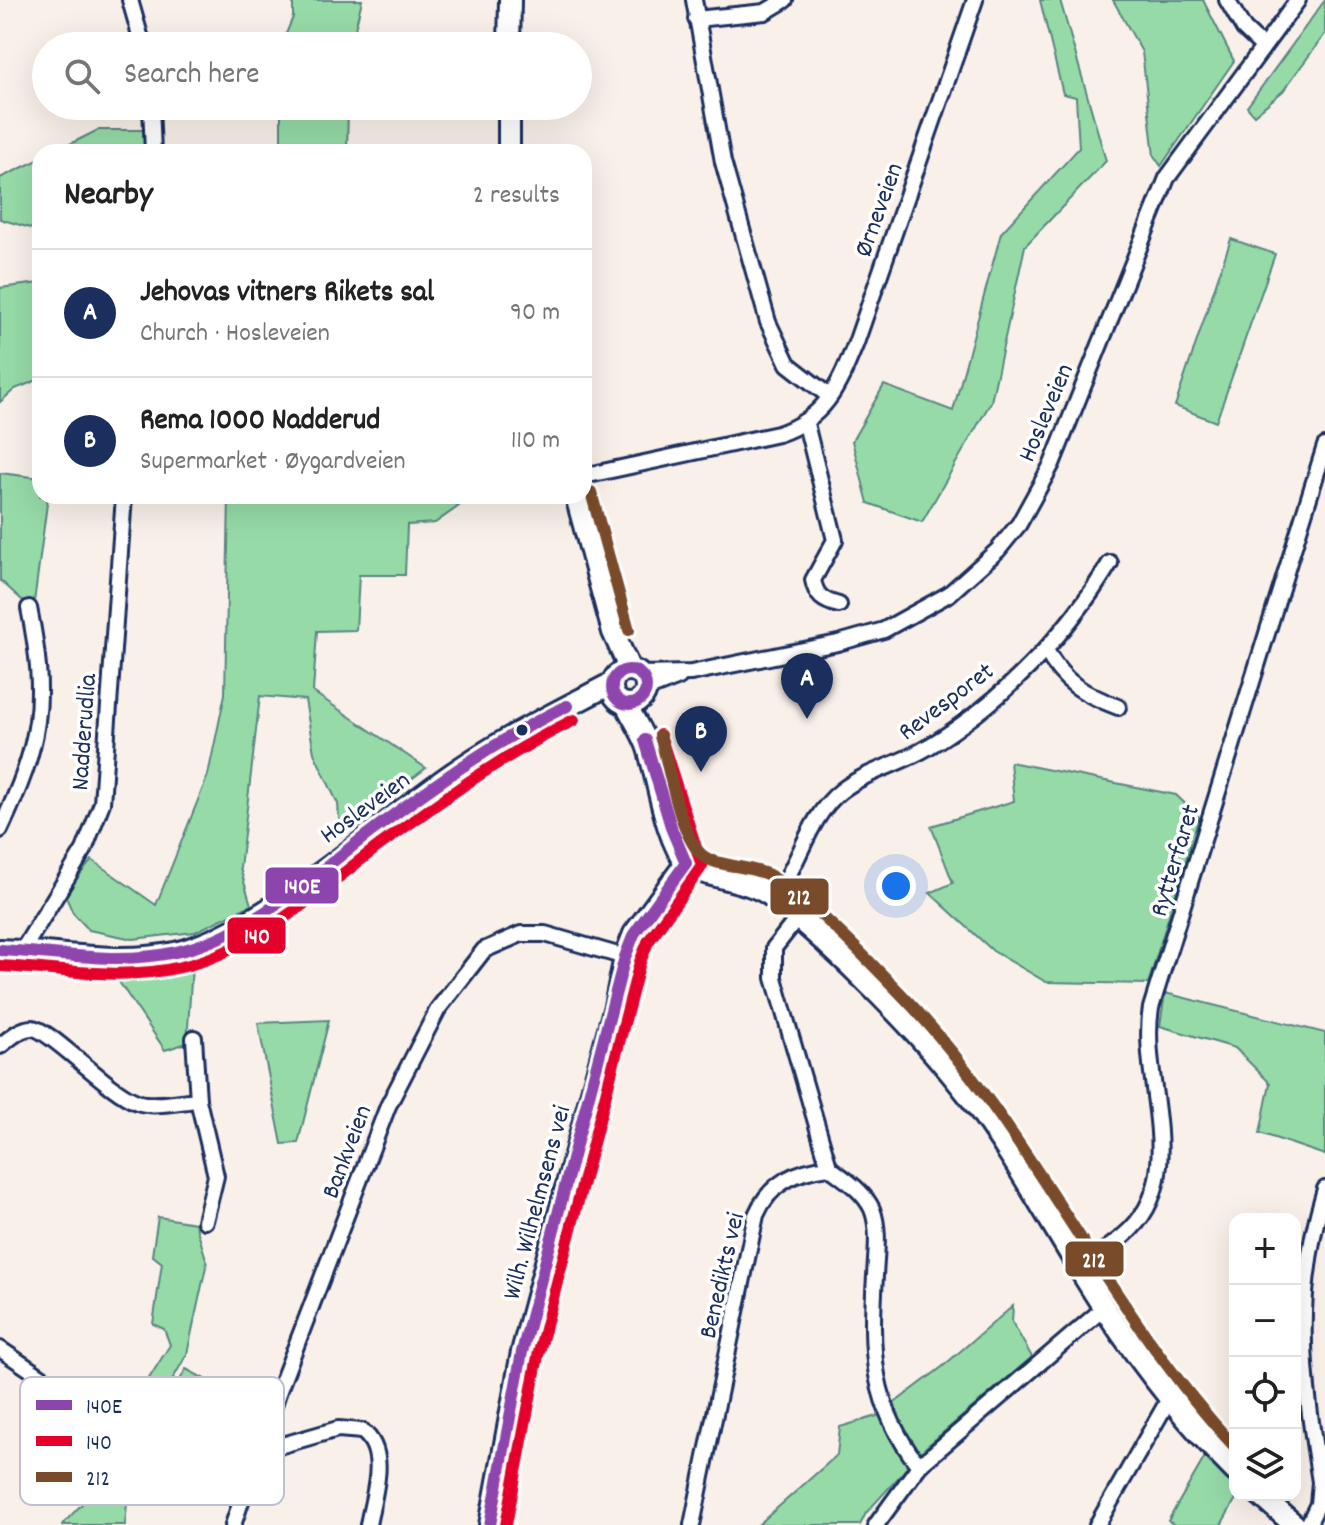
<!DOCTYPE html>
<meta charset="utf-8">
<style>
:root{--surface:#fff;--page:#f2f2f2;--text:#222;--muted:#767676;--line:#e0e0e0;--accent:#1b2f5e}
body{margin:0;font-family:Dekko,sans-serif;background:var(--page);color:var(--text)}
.controls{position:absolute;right:24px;bottom:24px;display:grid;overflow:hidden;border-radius:16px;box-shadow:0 8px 32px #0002}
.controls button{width:72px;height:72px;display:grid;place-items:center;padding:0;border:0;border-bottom:2px solid var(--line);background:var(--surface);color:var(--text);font:40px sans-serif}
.you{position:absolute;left:896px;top:886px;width:28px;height:28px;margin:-20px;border:6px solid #fff;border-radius:50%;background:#1a73e8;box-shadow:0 0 0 12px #1a73e833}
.badge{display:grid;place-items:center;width:52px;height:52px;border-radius:50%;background:var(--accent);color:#fff;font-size:26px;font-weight:700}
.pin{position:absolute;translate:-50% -66px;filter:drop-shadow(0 2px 4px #0008)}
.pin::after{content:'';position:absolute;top:42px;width:28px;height:24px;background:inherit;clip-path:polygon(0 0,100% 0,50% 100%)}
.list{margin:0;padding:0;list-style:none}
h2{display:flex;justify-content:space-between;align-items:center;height:104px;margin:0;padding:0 32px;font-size:34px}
h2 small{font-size:26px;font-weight:400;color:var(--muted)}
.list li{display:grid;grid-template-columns:52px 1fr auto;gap:24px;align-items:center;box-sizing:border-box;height:128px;padding:0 32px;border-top:2px solid var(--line)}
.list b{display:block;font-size:30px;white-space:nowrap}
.list p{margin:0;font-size:26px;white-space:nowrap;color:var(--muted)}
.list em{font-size:26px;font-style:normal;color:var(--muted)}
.icon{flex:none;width:44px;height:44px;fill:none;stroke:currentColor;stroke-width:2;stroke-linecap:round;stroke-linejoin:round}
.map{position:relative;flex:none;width:1325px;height:1525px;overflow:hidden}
.search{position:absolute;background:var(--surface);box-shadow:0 8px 32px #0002;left:32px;top:32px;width:560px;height:88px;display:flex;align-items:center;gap:20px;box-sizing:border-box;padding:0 28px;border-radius:44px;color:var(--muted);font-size:30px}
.panel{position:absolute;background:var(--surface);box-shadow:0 8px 32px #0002;left:32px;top:144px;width:560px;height:360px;border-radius:24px}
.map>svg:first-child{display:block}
.green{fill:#96dba7;stroke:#588582;stroke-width:2}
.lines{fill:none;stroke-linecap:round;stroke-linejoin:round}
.street-casing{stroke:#1b2f5e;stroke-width:20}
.secondary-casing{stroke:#1b2f5e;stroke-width:26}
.street{stroke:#fff;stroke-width:14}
.secondary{stroke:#fff;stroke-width:20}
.bus-1-casing{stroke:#fff;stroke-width:18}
.bus-2-casing{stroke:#fff;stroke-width:18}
.bus-3-casing{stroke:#fff;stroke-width:18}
.bus-1{stroke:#8e44ad;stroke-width:12}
.bus-2{stroke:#e4002b;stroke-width:12}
.bus-3{stroke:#7a4b2a;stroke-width:12}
.bus-dot{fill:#1b2f5e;stroke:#fff;stroke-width:3}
.labels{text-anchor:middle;stroke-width:7;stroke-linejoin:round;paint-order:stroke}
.street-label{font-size:26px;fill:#1b2f5e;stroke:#fff}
.key{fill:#fff;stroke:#bbc1cf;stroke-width:2}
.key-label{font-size:22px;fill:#1b2f5e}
.line-badge{stroke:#fff;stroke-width:3}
.badge-label{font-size:22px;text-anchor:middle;font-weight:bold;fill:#fff}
</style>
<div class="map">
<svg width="1325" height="1525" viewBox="0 0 1325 1525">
<rect width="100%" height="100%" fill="#faf0ea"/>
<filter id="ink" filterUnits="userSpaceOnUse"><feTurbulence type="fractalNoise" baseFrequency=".0125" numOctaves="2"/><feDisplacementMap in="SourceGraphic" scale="16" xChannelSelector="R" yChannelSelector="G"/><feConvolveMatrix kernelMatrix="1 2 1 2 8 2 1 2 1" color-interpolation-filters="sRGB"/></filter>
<g filter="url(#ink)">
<!-- green -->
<g class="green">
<polygon points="293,0 362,0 351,46 281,46 293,17"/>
<polygon points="1040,0 1060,0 1106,161 1025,246 991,402 922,522 868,503 852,441 884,385 953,411 1001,233 1079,148 1076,97 1063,94"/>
<polygon points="1113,0 1203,0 1234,61 1161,166 1154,156 1142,52"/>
<polygon points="1325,0 1325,34 1283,91 1254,115 1247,107"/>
<polygon points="281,106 348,106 347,152 281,152"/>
<polygon points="98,130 151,130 153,152 54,152"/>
<polygon points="40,159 40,231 0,219 0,178"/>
<polygon points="1231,239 1275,254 1216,422 1175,406"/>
<polygon points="40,283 40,379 15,389 0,402 0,288"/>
<polygon points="0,473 40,478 40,496 48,496 33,610 0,580"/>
<polygon points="229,496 444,496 459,506 435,523 407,525 405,575 359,575 356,630 317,631 313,692 426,768 340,833 338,804 314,753 305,700 260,696 240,868 251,905 195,932 133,939 89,930 73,913 64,893 92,860 156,905 208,775 225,694"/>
<polygon points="1010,762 1176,795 1199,817 1148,984 1046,982 993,951 930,893 953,883 931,826 1014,801"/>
<polygon points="192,966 187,1043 165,1050 113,973 165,975"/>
<polygon points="1165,993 1325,1033 1325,1155 1260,1133 1270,1083 1235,1048 1160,1026"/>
<polygon points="329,1020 298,1143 282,1144 258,1023"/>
<polygon points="158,1217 195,1223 207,1262 187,1354 132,1451 125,1525 62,1525 132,1451 126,1415 170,1345 164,1329 153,1324 162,1263 152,1255"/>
<polygon points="1013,1306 1012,1322 1032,1357 926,1447 866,1513 860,1525 758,1525 837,1455 840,1427 877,1416 942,1367"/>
<polygon points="186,1369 216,1385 180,1450 150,1434"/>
<polygon points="1206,1455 1235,1484 1235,1495 1238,1495 1221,1525 1175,1525 1168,1521"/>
</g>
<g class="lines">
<defs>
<g id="street">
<polyline points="130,0 143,46"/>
<polyline points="694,0 723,162 768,322 788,364 829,396"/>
<polyline points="1227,0 1244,29 1262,46"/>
<polyline points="696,19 765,12 785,0"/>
<polyline points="151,106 153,152"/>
<path d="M806 424 835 540 813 580C816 596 823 601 839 605"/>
<path d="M584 476 778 434C826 418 838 387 856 343L975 0"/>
<path d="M1046 650C1063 683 1084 694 1118 707"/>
<polyline points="640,674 691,673 838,643 884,630 949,594 998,550 1019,524 1052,464 1167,178 1298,0"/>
<polyline points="646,690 679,677"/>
<path d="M0 830C41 743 48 702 29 608"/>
<path d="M774 898C800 865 807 818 841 791 866 771 901 764 928 747 1001 703 1066 636 1110 563"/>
<polyline points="796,920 774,948 774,978 829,1167"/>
<polyline points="22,951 84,850 102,803 124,496"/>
<polyline points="194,1038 198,1100 216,1176 205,1221"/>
<path d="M0 1046C9 1039 20 1028 32 1028 49 1028 108 1092 137 1102 153 1108 181 1101 198 1100"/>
<path d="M1081 1267C1098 1255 1116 1244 1131 1229 1189 1170 1139 1079 1151 1008L1325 446"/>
<polyline points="0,1349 129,1436"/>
<path d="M258 1452 338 1429 362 1431C390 1452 373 1496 368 1525"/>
<polyline points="233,1525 278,1393 388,1106 438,1009 484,950 521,934 545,934 625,957"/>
<path d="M692 1525 756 1215C770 1183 795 1171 829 1167 845 1180 863 1190 872 1209 880 1229 876 1255 875 1276 870 1350 871 1405 919 1466"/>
<polyline points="876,1525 919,1466 1104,1308"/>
<polyline points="1097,1525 1169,1399"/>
<path d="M1308 1525 1318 1504 1320 1482C1303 1374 1292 1297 1325 1189"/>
</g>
<g id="secondary">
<polyline points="509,46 510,0"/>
<polyline points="509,152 509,106"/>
<polyline points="576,496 613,632 630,670"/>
<circle cx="629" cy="687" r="17"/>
<path d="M626 704C633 719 643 733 648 748 658 780 665 837 686 863 697 877 749 878 774 898 839 951 918 1030 969 1096 1021 1164 1059 1240 1106 1311 1144 1368 1186 1422 1235 1471"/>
<path d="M0 950C57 952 119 965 175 953 259 934 376 827 449 776 501 739 556 713 612 683"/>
<polyline points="1260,1495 1295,1525"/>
<polyline points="490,1525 522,1352 615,1006 625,957 634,934 686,863"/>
</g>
</defs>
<!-- street casing -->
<use href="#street" class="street-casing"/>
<!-- secondary casing -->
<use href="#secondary" class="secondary-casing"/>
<!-- street -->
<use href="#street" class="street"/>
<!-- secondary -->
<use href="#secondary" class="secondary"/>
<defs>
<g id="bus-1">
<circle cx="629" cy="687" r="17"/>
<path d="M0 950C58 953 119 965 176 952 250 936 314 875 372 831 435 784 497 740 567 706"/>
<polyline points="490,1525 522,1352 625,957 634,934 686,863 672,830 645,740"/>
</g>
<g id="bus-2">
<path d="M0 966C60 969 122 981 181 967 255 950 317 893 376 848 440 801 503 755 574 720"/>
<polyline points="506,1525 538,1356 640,962 648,942 702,866 660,735"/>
</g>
<g id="bus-3">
<polyline points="591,492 629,630"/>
<path d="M660 736C669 765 679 835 702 855 715 867 751 865 771 876 813 902 866 958 901 994 1033 1131 1106 1309 1235 1447"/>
</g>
</defs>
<!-- bus-1 casing -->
<use href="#bus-1" class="bus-1-casing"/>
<!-- bus-2 casing -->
<use href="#bus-2" class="bus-2-casing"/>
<!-- bus-3 casing -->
<use href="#bus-3" class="bus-3-casing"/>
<!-- bus-1 -->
<use href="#bus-1" class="bus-1"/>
<!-- bus-2 -->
<use href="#bus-2" class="bus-2"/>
<!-- bus-3 -->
<use href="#bus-3" class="bus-3"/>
</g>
</g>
<!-- markers -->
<circle class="bus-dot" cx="522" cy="730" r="7"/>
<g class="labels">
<!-- street labels -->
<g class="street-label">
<text transform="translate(877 209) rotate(-70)" y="9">Ørneveien</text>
<text transform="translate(1044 412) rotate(-67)" y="9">Hosleveien</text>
<text transform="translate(945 700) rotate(-37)" y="9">Revesporet</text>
<text transform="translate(82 732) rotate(-86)" y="9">Nadderudlia</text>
<text transform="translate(364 806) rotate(-36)" y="9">Hosleveien</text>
<text transform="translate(1173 860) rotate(-73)" y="9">Rytterfaret</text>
<text transform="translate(345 1151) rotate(-69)" y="9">Bankveien</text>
<text transform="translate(535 1202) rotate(-75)" y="9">Wilh. Wilhelmsens vei</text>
<text transform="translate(720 1275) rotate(-77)" y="9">Benedikts vei</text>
</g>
</g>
<!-- legend -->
<rect x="20" y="1377" width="264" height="128" rx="12" class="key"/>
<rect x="36" y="1400" width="36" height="10" fill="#8e44ad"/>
<rect x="36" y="1436" width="36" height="10" fill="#e4002b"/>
<rect x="36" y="1472" width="36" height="10" fill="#7a4b2a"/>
<g class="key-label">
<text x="86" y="1413">140E</text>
<text x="86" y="1449">140</text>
<text x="86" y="1485">212</text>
</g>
<g class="line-badge">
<rect x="264" y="866" width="76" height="39" rx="8" fill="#8e44ad"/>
<rect x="769" y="877" width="61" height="39" rx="8" fill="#7a4b2a"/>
<rect x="226" y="916" width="61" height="39" rx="8" fill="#e4002b"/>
<rect x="1064" y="1240" width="61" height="38" rx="8" fill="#7a4b2a"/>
</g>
<g class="badge-label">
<text x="302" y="893">140E</text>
<text x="799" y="904">212</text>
<text x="257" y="943">140</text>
<text x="1094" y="1267">212</text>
</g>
</svg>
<div class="controls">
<button>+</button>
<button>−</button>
<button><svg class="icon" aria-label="locate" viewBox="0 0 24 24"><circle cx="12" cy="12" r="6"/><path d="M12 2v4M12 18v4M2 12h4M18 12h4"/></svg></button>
<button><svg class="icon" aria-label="layers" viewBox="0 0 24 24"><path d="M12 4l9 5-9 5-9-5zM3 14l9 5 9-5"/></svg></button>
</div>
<div class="you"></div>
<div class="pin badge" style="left:807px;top:719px">A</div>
<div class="pin badge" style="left:701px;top:772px">B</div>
<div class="search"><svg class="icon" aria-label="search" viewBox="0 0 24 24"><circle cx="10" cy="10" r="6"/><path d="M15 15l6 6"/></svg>Search here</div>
<section class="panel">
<h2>Nearby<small>2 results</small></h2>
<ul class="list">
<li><span class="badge">A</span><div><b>Jehovas vitners Rikets sal</b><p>Church · Hosleveien</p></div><em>90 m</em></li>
<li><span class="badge">B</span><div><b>Rema 1000 Nadderud</b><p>Supermarket · Øygardveien</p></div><em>110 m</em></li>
</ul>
</section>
</div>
